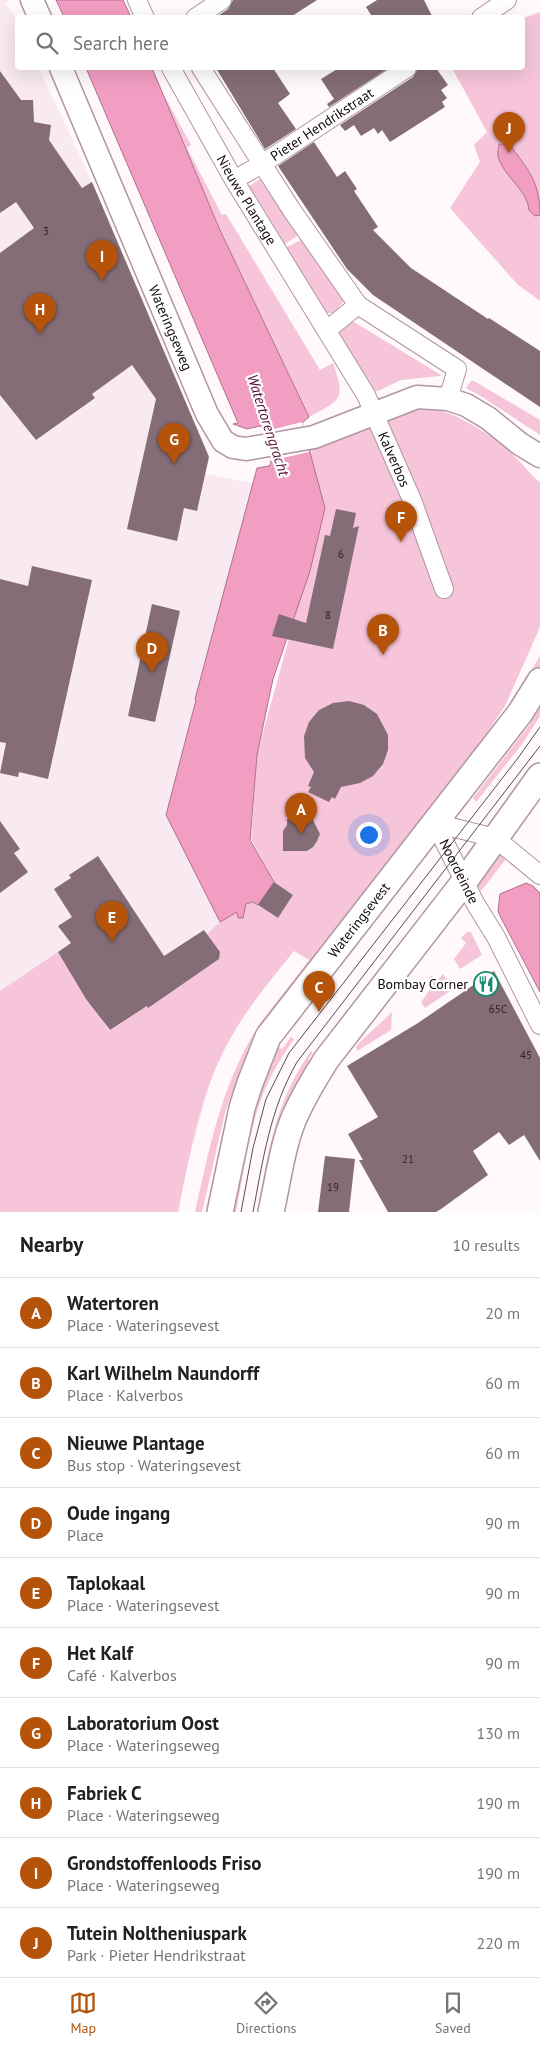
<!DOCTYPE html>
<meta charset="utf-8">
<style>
:root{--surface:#fff;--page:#f2f2f2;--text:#202124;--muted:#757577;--line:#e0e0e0;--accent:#b45309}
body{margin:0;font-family:"PT Sans",sans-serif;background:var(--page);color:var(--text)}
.you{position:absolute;left:368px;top:834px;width:18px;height:18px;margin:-12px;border:4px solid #fff;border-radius:50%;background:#1a73e8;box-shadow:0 0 0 8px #1a73e833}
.badge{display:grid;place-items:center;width:32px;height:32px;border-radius:50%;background:var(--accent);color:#fff;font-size:16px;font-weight:700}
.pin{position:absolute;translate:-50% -41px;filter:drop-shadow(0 1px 2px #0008)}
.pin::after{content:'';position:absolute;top:26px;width:18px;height:15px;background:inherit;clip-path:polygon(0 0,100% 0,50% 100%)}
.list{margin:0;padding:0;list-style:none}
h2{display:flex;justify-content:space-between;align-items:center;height:65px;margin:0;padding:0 20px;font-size:21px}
h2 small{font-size:16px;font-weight:400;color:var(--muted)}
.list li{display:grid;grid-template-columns:32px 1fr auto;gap:15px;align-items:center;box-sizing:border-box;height:70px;padding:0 20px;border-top:1px solid var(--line)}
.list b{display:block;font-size:19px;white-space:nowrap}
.list p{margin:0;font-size:16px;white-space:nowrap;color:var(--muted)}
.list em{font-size:16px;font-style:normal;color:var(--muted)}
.icon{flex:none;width:28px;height:28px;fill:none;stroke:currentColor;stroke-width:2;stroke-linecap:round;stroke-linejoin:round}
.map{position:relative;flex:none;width:540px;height:1212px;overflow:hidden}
.search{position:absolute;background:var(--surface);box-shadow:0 5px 20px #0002;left:15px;right:15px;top:15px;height:55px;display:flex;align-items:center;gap:12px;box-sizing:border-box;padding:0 18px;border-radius:5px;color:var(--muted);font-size:19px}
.sheet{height:765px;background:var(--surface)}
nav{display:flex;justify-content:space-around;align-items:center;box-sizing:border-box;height:70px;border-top:1px solid var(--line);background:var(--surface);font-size:14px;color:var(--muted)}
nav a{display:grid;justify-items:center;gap:2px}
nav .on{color:var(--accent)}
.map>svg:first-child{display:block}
.built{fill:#f8eaf0}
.green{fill:#f6c5d9}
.water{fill:#f19ec2;stroke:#ae728c}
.pier{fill:#fff9fb}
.building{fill:#846d76}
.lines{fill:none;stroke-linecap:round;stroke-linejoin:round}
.minor-casing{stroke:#af96a0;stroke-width:20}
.tertiary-casing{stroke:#af96a0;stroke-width:25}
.secondary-casing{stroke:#af96a0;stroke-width:28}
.minor{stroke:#fff;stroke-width:18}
.tertiary{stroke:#fff;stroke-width:22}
.secondary{stroke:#fff;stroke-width:25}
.tram{stroke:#564e51;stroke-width:1}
.labels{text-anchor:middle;stroke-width:4.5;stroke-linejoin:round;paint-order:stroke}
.number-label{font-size:11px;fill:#2e2327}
.street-label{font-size:14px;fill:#120a0d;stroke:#fff}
.poi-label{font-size:14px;fill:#120a0d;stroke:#fff;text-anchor:end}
.water-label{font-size:15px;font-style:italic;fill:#570f36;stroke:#fff}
</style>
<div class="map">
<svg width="540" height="1212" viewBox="0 0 540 1212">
<rect width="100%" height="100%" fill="#fff9fb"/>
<!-- built -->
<polygon class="built" points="0,0 10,0 5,4 17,20 16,23 18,25 18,68 39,68 92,182 209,455 205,474 253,483 193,807 247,946 188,1163 178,1212 0,1212"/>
<!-- green -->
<g class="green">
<polygon points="540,12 540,301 517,284 450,208 480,162 474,145 487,132 452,68 522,68 523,18"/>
<path d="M160 88 191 145 187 148 222 215 226 214 320 370 333 363C346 399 341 400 309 417L219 228Z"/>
<polygon points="260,179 299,235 283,245 249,189 249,186"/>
<polygon points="301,240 343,295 345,300 334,313 326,313 322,310 285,248"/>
<polygon points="350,322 354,322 441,375 440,376 401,380 378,391 372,390 338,334"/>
<polygon points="471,381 474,381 540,420 540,435 479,395 466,388"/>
<path d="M428 408C454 410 497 438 515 457 524 465 530 475 540 482V627L505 706 486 734 510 705 540 656V671L265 1032 257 1027 309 960 294 951C266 986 237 1020 219 1061 198 1106 188 1164 178 1212H0V991L58 952 109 1031 218 960 220 953 207 934C220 921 237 909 253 902L278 918 293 895 274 882 251 839 257 754 325 508 306 449 418 409Z"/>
<polygon points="540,696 540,716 523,743 476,802 473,798 530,724"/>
<polygon points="494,849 506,859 481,891 473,879"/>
<polygon points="467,932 471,932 482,955 460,969 454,959 466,943 461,938"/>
<polygon points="443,974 453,989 425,1008 421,1002 432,987 427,981 431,975 437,981"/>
<polygon points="392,1012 391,1030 357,1051 356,1047 360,1042"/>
<path d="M254 1033 261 1037 236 1084 226 1109 202 1212H195C209 1150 221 1088 254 1033Z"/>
<path d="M291 1037 294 1039C283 1055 273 1071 265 1089 249 1127 244 1171 236 1212H225L273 1044 282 1049Z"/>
<path d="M311 1051 313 1052 308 1060 316 1066 266 1212H257C269 1152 274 1103 311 1051Z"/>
</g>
<!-- water -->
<g class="water">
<polygon points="56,0 123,0 131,17 64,17"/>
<polygon points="86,68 152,68 219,228 309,417 302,423 325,508 310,571 273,679 257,755 250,840 274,882 258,905 253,902 246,904 243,918 238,918 237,912 220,922 166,815 196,700 195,699 257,468 269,466 271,463 263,428 260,426 247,429 233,424 238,423"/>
<path d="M499 144H509C528 169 540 182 540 215L535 216 529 210C527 189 503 176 498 156 497 153 499 147 499 144Z"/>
<polygon points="526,883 533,886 540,893 540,992 501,918 498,911 500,894"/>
</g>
<!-- pier -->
<polygon class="pier" points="302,422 309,452 270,461 262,432"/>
<!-- building -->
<g class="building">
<polygon points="233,0 317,0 289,18 215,18 228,9"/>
<polygon points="377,0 424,0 433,18 373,18 366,7"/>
<polygon points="216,68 273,68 290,94 278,103 296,129 265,149"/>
<polygon points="339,68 389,68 329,107 327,104 334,99 321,79"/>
<polygon points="418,68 436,68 448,85 441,90 447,98 442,102 445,107 390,142 382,130 378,134 374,128 361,136 354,125 345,131 340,125 413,77"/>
<polygon points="0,71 21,100 33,100 34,122 51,125 49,140 82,188 92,182 209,457 197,511 184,508 177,541 127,529 156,399 132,365 92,394 95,398 36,440 0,395 0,253 34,228 16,202 0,213"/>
<polygon points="314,142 337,177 345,171 357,189 354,191 378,227 373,230 411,268 488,319 489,318 540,351 540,407 373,295 347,269 278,166"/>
<polygon points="336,509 356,513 353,528 359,526 333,649 272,636 279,614 306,623 325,535 330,536"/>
<polygon points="32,566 92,580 48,779 19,772 18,777 0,773 6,743 0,742 0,579 28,586"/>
<polygon points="152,604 180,611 155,722 128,716"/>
<polygon points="349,701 364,705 377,714 388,735 388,750 383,764 373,776 360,783 341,787 335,799 332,797 329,802 308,792 311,787 308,786 314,772 305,758 304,736 309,722 319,710 333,703"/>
<polygon points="297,816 311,816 320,834 317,841 313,847 307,851 283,851 283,831 287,825 287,819"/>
<polygon points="0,821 20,849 14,853 28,872 0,893"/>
<polygon points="98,856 164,956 204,930 220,952 219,959 206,968 148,1008 147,1006 110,1030 86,999 58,952 71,943 58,926 72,917 54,889 71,878 69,875"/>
<polygon points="274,882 293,895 278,918 258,905"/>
<polygon points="494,971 540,1058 540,1161 524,1135 509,1145 499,1132 473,1151 488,1175 441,1209 436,1212 388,1212 359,1160 363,1160 348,1134 378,1117 347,1066 418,1023"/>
<polygon points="325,1156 355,1159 349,1212 318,1212"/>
</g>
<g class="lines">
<defs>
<g id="minor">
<polyline points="137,0 145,18"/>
<polyline points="195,18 222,0"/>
<polyline points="481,18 507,0"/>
<path id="s1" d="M171 68 234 180 366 395 412 500 444 589"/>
<polyline points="201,68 291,209 358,305 327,330"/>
<path id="s2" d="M234 180 262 164 407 68"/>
<polyline points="358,305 457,369 448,399"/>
<path id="s3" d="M435 823 475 903 496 937 540 1025"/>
<polyline points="435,823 495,838 540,875"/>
</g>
<g id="tertiary">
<polyline points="32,0 40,18"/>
<path id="s4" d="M61 68 207 414 223 441 233 447 246 449 314 437 417 397 448 399 466 405 488 418 520 444 540 456"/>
</g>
<g id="secondary">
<path id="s5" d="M220 1212 242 1108 250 1083 268 1037 520 713 540 681"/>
<path d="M271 1212C278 1181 282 1147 294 1118 303 1098 314 1079 326 1060L464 882 540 776"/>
</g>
</defs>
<!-- minor casing -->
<use href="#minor" class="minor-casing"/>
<!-- tertiary casing -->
<use href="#tertiary" class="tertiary-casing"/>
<!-- secondary casing -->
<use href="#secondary" class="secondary-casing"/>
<!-- minor -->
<use href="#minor" class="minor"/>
<!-- tertiary -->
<use href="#tertiary" class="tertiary"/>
<!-- secondary -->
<use href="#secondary" class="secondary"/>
<!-- tram -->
<g class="tram">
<polyline points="241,1212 253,1148 266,1099 289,1053 518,758 540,727"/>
<path d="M253 1212C263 1160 270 1109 297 1062L540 746"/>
</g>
</g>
<!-- icons -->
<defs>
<symbol id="restaurant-ring" viewBox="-11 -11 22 22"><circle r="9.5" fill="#fff" stroke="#178c6d" stroke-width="1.5"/><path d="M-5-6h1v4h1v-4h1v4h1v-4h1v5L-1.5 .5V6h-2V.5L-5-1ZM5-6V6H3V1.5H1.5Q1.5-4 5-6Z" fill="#178c6d"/></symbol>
</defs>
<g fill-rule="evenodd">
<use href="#restaurant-ring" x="472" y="970" width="28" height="28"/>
</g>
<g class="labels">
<!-- number labels -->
<g class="number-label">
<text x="46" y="235">3</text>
<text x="341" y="558">6</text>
<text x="328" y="619">8</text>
<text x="498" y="1013">65C</text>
<text x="526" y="1059">45</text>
<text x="408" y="1163">21</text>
<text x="333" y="1191">19</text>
</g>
<!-- street labels -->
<g class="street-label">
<text dy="5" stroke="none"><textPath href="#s2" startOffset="104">Pieter Hendrikstraat</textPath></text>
<text dy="5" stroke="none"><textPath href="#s1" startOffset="152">Nieuwe Plantage</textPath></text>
<text dy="5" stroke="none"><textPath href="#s4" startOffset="282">Wateringseweg</textPath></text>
<text dy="5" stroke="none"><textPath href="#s1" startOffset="451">Kalverbos</textPath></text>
<text dy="5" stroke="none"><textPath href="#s3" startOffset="54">Noordeinde</textPath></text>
<text dy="5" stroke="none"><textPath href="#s5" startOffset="330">Wateringsevest</textPath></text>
</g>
<!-- poi labels -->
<g class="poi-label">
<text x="468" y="989">Bombay Corner</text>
</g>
<!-- water labels -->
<g class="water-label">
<text transform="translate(268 425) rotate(72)" y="5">Watertorengracht</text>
</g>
</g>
</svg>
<div class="you"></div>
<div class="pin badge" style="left:301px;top:834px">A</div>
<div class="pin badge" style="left:383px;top:655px">B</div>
<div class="pin badge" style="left:319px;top:1012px">C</div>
<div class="pin badge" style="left:152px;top:673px">D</div>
<div class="pin badge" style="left:112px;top:942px">E</div>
<div class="pin badge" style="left:401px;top:542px">F</div>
<div class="pin badge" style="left:174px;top:464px">G</div>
<div class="pin badge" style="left:40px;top:334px">H</div>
<div class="pin badge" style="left:102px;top:281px">I</div>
<div class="pin badge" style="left:509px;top:153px">J</div>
<div class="search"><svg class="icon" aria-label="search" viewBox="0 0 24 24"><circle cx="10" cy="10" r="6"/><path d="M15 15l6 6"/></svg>Search here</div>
</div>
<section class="sheet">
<h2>Nearby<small>10 results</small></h2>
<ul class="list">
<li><span class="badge">A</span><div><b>Watertoren</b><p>Place · Wateringsevest</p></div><em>20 m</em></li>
<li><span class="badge">B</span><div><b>Karl Wilhelm Naundorff</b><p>Place · Kalverbos</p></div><em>60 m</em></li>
<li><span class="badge">C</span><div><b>Nieuwe Plantage</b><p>Bus stop · Wateringsevest</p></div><em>60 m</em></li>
<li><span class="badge">D</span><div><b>Oude ingang</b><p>Place</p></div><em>90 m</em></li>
<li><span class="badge">E</span><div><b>Taplokaal</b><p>Place · Wateringsevest</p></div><em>90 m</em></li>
<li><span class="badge">F</span><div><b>Het Kalf</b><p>Café · Kalverbos</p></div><em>90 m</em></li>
<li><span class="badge">G</span><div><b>Laboratorium Oost</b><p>Place · Wateringseweg</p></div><em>130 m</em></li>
<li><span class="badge">H</span><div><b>Fabriek C</b><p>Place · Wateringseweg</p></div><em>190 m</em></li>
<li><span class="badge">I</span><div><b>Grondstoffenloods Friso</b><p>Place · Wateringseweg</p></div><em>190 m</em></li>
<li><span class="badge">J</span><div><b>Tutein Noltheniuspark</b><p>Park · Pieter Hendrikstraat</p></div><em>220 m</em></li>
</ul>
</section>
<nav>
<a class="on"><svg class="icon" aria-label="map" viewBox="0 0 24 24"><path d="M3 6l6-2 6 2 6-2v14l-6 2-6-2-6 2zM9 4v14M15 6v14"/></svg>Map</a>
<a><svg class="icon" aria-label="directions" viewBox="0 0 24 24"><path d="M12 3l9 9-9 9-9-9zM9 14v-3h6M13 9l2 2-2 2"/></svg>Directions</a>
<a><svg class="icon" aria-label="saved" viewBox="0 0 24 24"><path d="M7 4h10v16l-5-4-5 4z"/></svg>Saved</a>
</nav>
